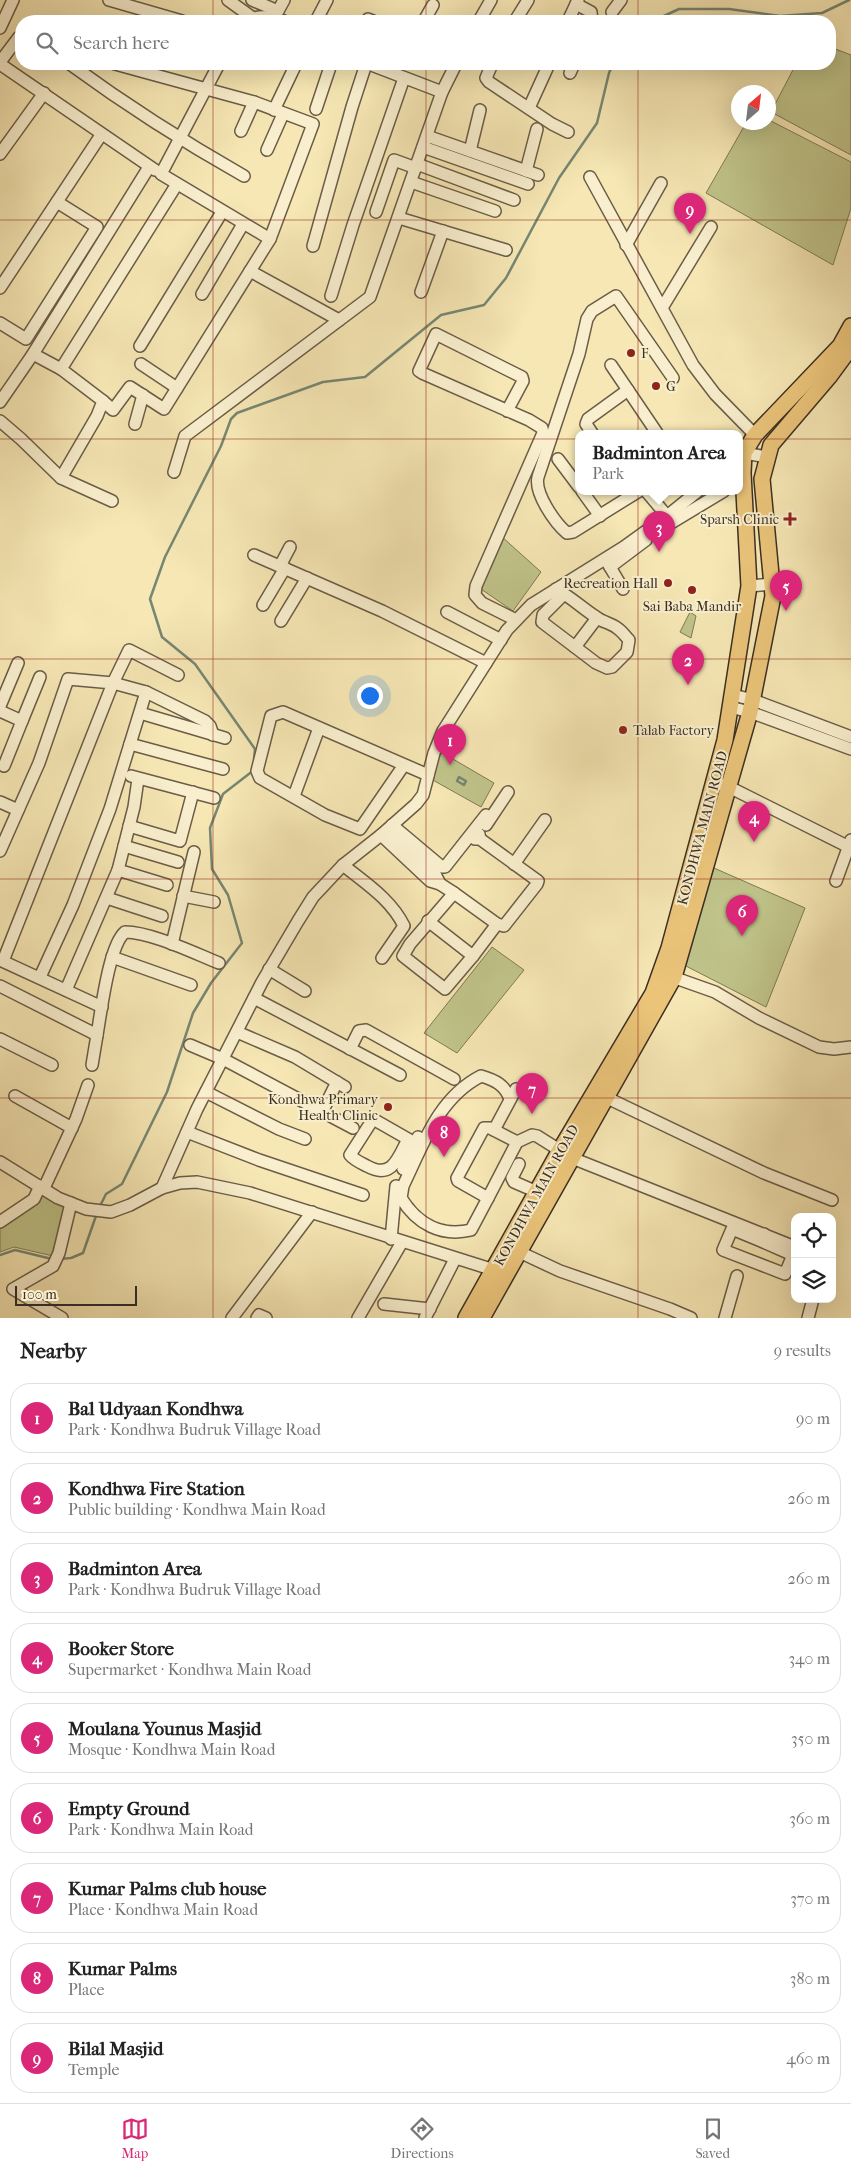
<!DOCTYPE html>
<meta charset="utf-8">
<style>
:root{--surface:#fff;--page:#f6f6f6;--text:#222;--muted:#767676;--line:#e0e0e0;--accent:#db2777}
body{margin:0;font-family:"IM FELL French Canon",serif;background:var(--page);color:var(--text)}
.controls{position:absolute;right:15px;bottom:15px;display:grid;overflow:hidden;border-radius:10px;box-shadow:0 5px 20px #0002}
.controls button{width:45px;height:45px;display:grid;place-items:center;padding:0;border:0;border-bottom:1px solid var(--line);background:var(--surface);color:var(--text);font:25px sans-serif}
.compass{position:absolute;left:731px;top:85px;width:45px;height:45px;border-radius:50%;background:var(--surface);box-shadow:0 5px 20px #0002;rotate:28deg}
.scale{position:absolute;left:15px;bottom:12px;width:122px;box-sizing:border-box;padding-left:5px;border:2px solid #3b2f23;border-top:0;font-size:14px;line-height:18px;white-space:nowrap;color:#3b2f23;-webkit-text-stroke:4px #f9efce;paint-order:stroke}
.you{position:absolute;left:369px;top:695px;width:18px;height:18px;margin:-12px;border:4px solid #fff;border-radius:50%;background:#1a73e8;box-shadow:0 0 0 8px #1a73e833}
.badge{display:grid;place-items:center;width:32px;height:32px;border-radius:50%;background:var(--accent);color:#fff;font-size:16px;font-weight:700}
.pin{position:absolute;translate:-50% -41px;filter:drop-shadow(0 1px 2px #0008)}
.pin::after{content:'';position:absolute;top:26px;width:18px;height:15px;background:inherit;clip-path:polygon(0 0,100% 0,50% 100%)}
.popup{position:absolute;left:575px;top:430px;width:168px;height:65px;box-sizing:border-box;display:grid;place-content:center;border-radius:10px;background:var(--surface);filter:drop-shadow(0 1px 4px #0005);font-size:16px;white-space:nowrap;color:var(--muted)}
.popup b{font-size:19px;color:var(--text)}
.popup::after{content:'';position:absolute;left:50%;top:100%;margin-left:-10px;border:10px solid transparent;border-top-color:var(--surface)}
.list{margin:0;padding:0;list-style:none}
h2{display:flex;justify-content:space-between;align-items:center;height:65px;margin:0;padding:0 20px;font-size:21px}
h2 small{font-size:16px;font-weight:400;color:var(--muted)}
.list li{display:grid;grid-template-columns:32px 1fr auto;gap:15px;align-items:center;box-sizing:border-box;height:70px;margin:0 10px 10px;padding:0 10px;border:1px solid var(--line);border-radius:20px}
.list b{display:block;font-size:19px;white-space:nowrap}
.list p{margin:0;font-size:16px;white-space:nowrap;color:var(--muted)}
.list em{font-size:16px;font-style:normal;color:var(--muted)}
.icon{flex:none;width:28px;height:28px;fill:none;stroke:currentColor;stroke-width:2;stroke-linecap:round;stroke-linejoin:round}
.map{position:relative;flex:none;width:851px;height:1318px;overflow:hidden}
.search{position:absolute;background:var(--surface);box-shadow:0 5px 20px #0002;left:15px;right:15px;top:15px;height:55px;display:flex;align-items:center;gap:12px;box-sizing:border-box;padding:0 18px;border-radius:20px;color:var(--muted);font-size:19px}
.sheet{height:785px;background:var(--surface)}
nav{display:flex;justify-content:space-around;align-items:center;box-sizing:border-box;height:70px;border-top:1px solid var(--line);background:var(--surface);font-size:14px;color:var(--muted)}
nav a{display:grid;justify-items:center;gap:2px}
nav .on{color:var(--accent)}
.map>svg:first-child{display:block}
.green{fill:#c0c48a;stroke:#7e7a56}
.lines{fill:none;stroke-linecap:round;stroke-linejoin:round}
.stream{stroke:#768773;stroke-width:2.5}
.minor-casing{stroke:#6a5d47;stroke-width:14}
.major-casing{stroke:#3b2f23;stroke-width:18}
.minor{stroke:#f9efce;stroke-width:11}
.major{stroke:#ebc47a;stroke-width:15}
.grid{fill:none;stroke:#8f2418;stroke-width:1;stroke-opacity:0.55}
.poi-dot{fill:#8f2418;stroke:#f9efce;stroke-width:2}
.labels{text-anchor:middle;stroke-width:4;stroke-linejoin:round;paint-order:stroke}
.poi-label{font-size:14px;fill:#3b2f23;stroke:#f9efce;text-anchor:start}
.street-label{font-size:14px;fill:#3b2f23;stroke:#f9efce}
</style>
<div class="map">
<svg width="851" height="1318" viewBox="0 0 851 1318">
<rect width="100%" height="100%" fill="#f6e7b4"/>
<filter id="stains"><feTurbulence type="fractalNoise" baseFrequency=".004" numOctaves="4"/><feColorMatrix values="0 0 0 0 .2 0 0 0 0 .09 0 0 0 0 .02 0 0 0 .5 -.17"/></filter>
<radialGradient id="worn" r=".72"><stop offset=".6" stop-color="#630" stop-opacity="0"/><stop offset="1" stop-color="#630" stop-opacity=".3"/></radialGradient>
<!-- green -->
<g class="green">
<polygon points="830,47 851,55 851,155 771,112 796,64 830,64"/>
<polygon points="769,120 851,162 851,208 833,265 706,193 746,123 768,122"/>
<polygon points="501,536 541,572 513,611 478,587"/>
<polygon points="690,612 696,616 691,638 680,632"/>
<polygon points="441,752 494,783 481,807 431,779"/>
<polygon points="714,868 805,908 766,1007 680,963"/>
<polygon points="492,947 524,970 457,1053 424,1033"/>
<polygon points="41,1189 74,1207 53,1256 14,1247 0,1252 0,1226"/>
</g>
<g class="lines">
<!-- stream -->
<g class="stream">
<polyline points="653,21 679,9 729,9 780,16 822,13 849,0"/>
<polyline points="254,759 255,749 195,664 162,637 150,599 165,557 221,446 231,419 237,413 323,382 365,377 441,315 484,305 506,278 559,178 597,123 609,73 613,64"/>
<polygon points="459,777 466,781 464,785 457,781"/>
<polyline points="99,1208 106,1194 122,1184 167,1092 193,1013 211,983 242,943 228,895 212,869 210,828 223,794 254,770"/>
<polyline points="0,1255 15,1250 52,1259"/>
<polyline points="59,1259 71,1258 83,1253 97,1213"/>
</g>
<defs>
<g id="minor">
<polyline points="109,0 182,21"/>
<polyline points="228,0 253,18"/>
<polyline points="252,0 278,11 284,0"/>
<polyline points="576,4 591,12 592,21"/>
<polyline points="612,12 621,0"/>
<polyline points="368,19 373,21"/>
<path d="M247 21C260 14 270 17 284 21"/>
<polyline points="316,21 327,0"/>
<polyline points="424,21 433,5"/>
<polyline points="479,21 491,0"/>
<polyline points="515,21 528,0"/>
<polyline points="568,21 578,0"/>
<polyline points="0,28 13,0"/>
<polyline points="0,62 19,37"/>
<polyline points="0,64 155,170"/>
<path d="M70 64C126 105 184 142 244 176"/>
<polyline points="219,64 161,174 270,239"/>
<polyline points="369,64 442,92"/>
<polyline points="492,64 486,78 489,82 552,124 568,132"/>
<polyline points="570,73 574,64"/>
<polyline points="529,108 549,64"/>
<polyline points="316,109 331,64"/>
<polyline points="274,110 296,64"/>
<polyline points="241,131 254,102"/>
<polyline points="427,136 538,175"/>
<polyline points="423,147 528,184"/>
<polyline points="267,150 283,114"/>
<polyline points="470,151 480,110"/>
<polyline points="0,154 44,93"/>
<polyline points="417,164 514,200"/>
<polyline points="526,171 537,129"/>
<polyline points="590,177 693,365 715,394 755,435"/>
<polyline points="411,182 495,211"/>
<polyline points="376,212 394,160 416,168"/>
<polyline points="399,218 506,250"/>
<polyline points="626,245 661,183"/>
<polyline points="313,246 352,107 366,64"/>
<polyline points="250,271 339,320"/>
<polyline points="0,288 101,135"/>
<polyline points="421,292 443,231"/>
<polyline points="202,294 243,224"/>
<polyline points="331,296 353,225 404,78"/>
<polyline points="662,308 711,227"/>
<polyline points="0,323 26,339 97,227 57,202"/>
<polyline points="140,346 222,212"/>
<polyline points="33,354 61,369"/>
<polyline points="141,364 177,388"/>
<polyline points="611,365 657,433"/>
<polyline points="103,401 113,410 130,387 164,409 270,239 313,124 254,102 115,64"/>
<polyline points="0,402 33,354 149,167"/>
<polyline points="507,411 523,381 522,377 436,334 419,371 422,373 529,420 542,428 543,433 476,586 475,595 482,603 516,620"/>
<polyline points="0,421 21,439 61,478 112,501"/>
<polyline points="135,424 143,395"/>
<polyline points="592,433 586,424 588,419 628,390"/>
<polyline points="739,457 744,453 767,457"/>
<polyline points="558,459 579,487"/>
<polyline points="174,472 185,436 370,297 442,92 456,64"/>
<polyline points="61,478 97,416 103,401 61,369 177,184"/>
<polyline points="582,491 600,516"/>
<path d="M639 491 573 532 567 533C555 523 534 493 538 477L579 354 587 319 592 311 616 296 673 378"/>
<polyline points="646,491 667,516"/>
<polyline points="661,529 724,491"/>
<polyline points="254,555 382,611 486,663"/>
<polyline points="606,560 623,589"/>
<polyline points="280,566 290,547"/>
<polyline points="610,567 646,540"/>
<polyline points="749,586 772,584"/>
<path d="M556 589C571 597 582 608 596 617 602 622 611 623 617 628 622 631 625 636 629 640L627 652 612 667 607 668 596 663 542 622 543 615 564 594"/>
<polyline points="263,605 285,568"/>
<polyline points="447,612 501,640"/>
<polyline points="281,621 307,578"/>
<polyline points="575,647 597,618"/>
<polyline points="146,692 205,721 210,726 213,735"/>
<polyline points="733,695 753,700 851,737"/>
<polyline points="0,706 18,663"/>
<polyline points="730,707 750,712 851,749"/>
<polyline points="0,711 22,721 4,766"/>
<polyline points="140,713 225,738"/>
<polyline points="22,721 40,677"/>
<polyline points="130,744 223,769"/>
<polyline points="404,765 360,829 325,815 260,778 257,771 271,716 283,712 428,775"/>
<polyline points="131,776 214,798"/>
<polyline points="714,782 729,787 851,848"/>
<polyline points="294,796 319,728"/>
<polyline points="0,802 18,810"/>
<polyline points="392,825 442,867 445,867 486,815"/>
<polyline points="486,825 508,792"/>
<polyline points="129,826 180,841 193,792"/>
<polyline points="389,833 434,872 440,884"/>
<polyline points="381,835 430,881 440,884 454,893"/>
<polyline points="124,846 178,862"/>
<polyline points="0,851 39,763 68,679 113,683 3,961"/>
<polyline points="514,864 545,820"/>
<path d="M343 865C365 883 391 899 404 926L382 958"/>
<polyline points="118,870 167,885"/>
<polyline points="836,881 851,840"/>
<polyline points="183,896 214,902"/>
<polyline points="107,898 162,916"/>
<polyline points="428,921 473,956 497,924"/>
<polyline points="172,944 194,852"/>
<polyline points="473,956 445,989 403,956 410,944 454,893 497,924 504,926 537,884 538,881 480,839 475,839 474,836 479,834 480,839"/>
<polyline points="112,957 191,985"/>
<polyline points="0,960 102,1007"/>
<polyline points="269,969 305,991"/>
<polyline points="667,975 715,992 759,1018 819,1047 834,1049 851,1047"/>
<polyline points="40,977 73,905 110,809 146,692 113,683 129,650 178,675"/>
<path d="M0 986 97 1035C101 1012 109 945 125 932 151 932 194 953 219 963"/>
<polyline points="66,990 118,870 134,807 138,779"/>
<polyline points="254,998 400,1075"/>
<polyline points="237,1032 295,1057 345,1087"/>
<polyline points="0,1039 52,1065"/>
<polyline points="190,1045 223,1059 353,1128"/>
<polyline points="350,1049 359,1031 366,1030 454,1079"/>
<polyline points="92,1065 97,1035"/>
<polyline points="206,1092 279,1129 305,1139"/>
<polyline points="599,1094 764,1173 832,1200"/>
<polyline points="15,1096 72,1128"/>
<polyline points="322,1112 337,1082"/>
<polyline points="494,1130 516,1089"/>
<polyline points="187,1132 259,1160 363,1195"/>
<path d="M408 1139C398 1158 392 1180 367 1166 361 1163 354 1160 350 1155L373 1119 415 1143"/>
<polyline points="517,1142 488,1198 458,1181 457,1178 484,1128 490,1128 517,1142 532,1135 537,1136 572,1158 795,1247"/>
<polyline points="0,1162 58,1198 86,1209 111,1212 130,1205 162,1188 180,1183 197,1182 250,1193 494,1270"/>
<polyline points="519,1164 512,1178 514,1182 537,1192"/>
<polyline points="403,1169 418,1137"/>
<polyline points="44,1188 76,1119 88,1085"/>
<polyline points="162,1188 197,1109 262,982 298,921 313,897 343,865 381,835 416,804 423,795 434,753 443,731 507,630 531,605 624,547 667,516 698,491"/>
<path d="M488 1198 471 1230C441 1237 417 1224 401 1198L403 1186C423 1145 438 1098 481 1076 495 1080 505 1085 510 1099"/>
<polyline points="0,1222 34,1199 40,1186"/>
<polyline points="391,1239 396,1186"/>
<polyline points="761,1241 793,1255 785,1274 723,1250 732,1229 761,1241 764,1234"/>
<polyline points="513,1249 560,1271 670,1309 691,1318"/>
<polyline points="384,1304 430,1309"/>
<polyline points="62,1318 13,1289 53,1266 59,1253 71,1203"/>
<polyline points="232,1318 312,1212"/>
<polyline points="257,1318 259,1315 266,1318"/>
<polyline points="358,1318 402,1242"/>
<polyline points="425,1318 455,1259"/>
<polyline points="725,1318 737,1276"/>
<polyline points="808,1318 813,1299"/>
</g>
<g id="major">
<polyline points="466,1318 560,1150 653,993 669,948 725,740 749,586 743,473 744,453 755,435 840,346 851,326"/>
<polyline points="482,1318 674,977 750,712 773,596 762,479 771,445 829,377 851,347"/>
</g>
</defs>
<!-- minor casing -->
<use href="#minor" class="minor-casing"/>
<!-- major casing -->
<use href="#major" class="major-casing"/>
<!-- minor -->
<use href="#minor" class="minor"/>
<!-- major -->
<use href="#major" class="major"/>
</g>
<!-- grid -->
<path class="grid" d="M213 0V21M426 0V21M638 0V21M213 64V1318M426 64V1318M638 64V1318M0 220H851M0 439H851M0 659H851M0 879H851M0 1098H851"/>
<!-- markers -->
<g class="poi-dot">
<circle cx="631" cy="353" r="5"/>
<circle cx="656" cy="386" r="5"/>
<path d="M787.5 511.5h5v5h5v5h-5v5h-5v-5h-5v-5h5z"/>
<circle cx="668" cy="583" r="5"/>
<circle cx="692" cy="590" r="5"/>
<circle cx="623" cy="730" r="5"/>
<circle cx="388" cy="1107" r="5"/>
</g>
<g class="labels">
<!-- poi labels -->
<g class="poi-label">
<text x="641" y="358">F</text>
<text x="666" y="391">G</text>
<text x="779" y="524" text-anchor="end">Sparsh Clinic</text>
<text x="658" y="588" text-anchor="end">Recreation Hall</text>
<text x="692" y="611" text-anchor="middle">Sai Baba Mandir</text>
<text x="633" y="735">Talab Factory</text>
<text x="378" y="1104" text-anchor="end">Kondhwa Primary<tspan x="378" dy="16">Health Clinic</tspan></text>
</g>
<!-- street labels -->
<g class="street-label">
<text transform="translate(702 828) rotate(-75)" y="5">KONDHWA MAIN ROAD</text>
<text transform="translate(536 1195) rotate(-61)" y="5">KONDHWA MAIN ROAD</text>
</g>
</g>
<rect width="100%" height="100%" filter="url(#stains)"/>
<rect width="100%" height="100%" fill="url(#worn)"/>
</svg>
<div class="controls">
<button><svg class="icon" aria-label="locate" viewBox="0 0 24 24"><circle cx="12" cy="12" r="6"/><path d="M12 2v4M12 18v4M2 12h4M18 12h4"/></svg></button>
<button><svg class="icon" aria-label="layers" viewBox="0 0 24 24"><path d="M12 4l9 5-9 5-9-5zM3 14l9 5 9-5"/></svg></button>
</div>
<svg class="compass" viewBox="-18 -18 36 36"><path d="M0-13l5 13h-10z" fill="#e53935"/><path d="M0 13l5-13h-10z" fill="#767676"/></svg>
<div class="scale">100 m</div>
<div class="you"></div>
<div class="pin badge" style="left:450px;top:765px">1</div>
<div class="pin badge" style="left:688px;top:685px">2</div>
<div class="pin badge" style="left:659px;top:552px">3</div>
<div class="popup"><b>Badminton Area</b>Park</div>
<div class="pin badge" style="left:754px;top:842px">4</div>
<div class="pin badge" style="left:786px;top:611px">5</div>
<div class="pin badge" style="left:742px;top:936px">6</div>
<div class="pin badge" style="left:532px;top:1114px">7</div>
<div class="pin badge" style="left:444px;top:1157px">8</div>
<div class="pin badge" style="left:690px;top:234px">9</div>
<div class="search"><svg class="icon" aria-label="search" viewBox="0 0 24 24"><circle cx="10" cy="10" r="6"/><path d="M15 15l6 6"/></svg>Search here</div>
</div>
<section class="sheet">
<h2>Nearby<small>9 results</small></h2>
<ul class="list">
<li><span class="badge">1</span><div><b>Bal Udyaan Kondhwa</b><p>Park · Kondhwa Budruk Village Road</p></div><em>90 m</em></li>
<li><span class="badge">2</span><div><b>Kondhwa Fire Station</b><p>Public building · Kondhwa Main Road</p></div><em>260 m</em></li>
<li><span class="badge">3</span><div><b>Badminton Area</b><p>Park · Kondhwa Budruk Village Road</p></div><em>260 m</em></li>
<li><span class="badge">4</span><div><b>Booker Store</b><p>Supermarket · Kondhwa Main Road</p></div><em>340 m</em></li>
<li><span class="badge">5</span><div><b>Moulana Younus Masjid</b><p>Mosque · Kondhwa Main Road</p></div><em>350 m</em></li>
<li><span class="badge">6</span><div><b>Empty Ground</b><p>Park · Kondhwa Main Road</p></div><em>360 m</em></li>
<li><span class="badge">7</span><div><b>Kumar Palms club house</b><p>Place · Kondhwa Main Road</p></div><em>370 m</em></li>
<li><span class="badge">8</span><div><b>Kumar Palms</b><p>Place</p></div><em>380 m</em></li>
<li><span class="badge">9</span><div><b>Bilal Masjid</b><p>Temple</p></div><em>460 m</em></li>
</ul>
</section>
<nav>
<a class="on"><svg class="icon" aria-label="map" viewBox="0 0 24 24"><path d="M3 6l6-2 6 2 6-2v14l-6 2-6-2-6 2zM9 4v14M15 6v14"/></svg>Map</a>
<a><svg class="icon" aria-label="directions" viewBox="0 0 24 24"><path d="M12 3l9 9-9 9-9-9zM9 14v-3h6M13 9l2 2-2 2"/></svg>Directions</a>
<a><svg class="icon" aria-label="saved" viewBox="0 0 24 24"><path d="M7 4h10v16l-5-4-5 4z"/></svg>Saved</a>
</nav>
